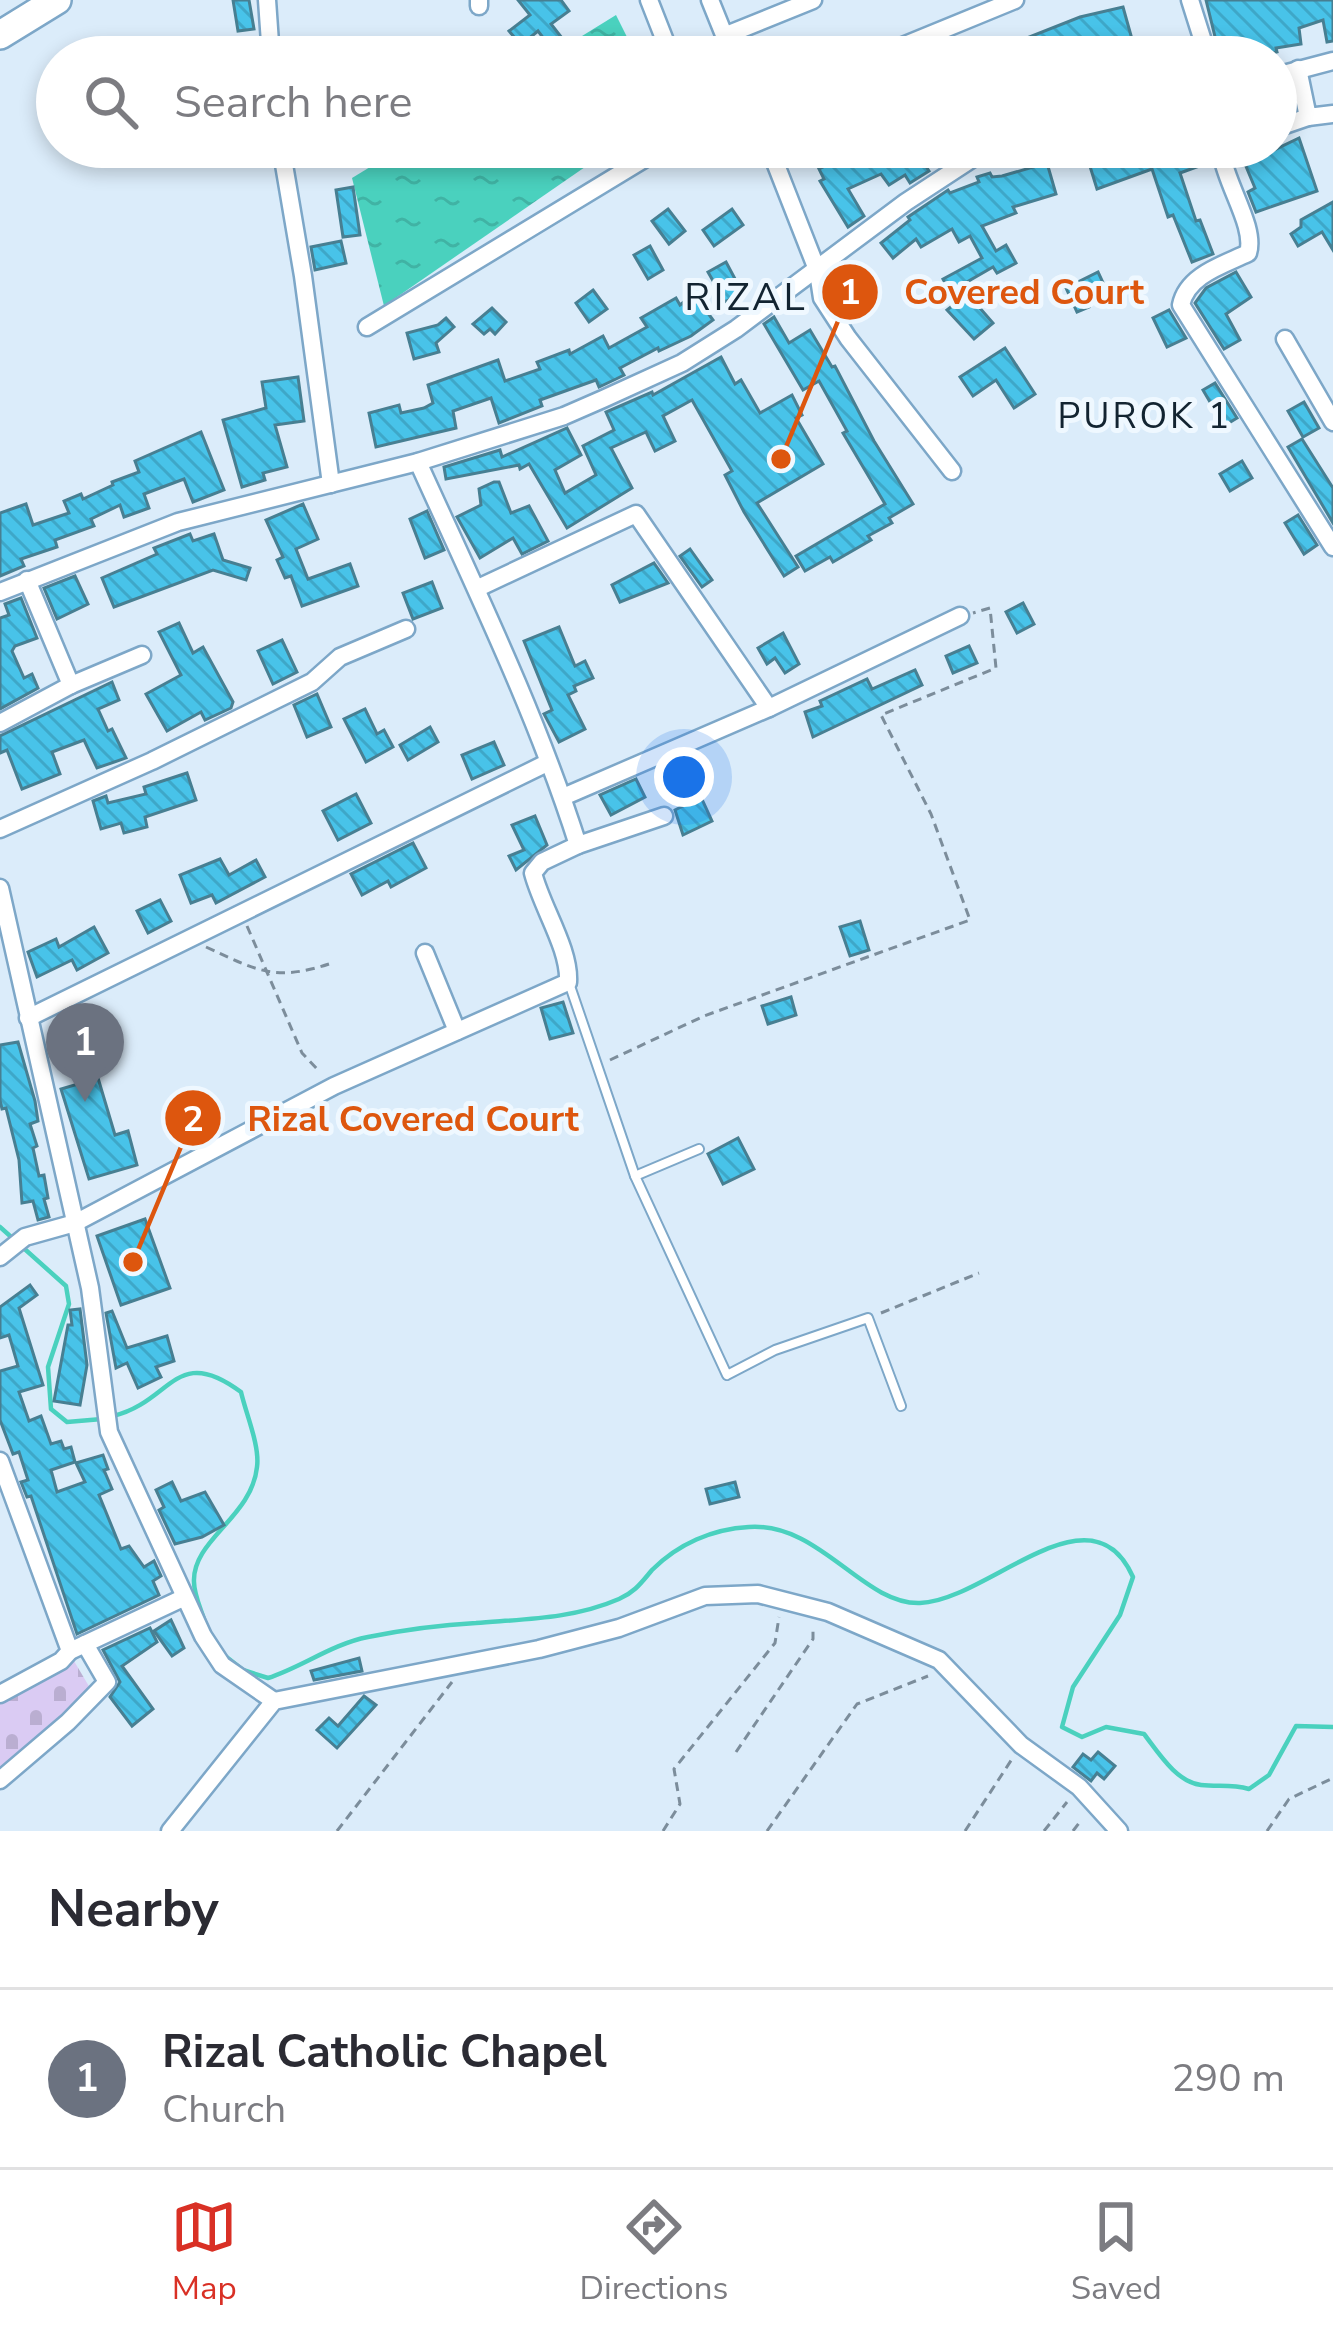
<!DOCTYPE html>
<style>
:root{--surface:#fff;--page:#f2f2f3;--text:#2b2b33;--muted:#7c7c81;--line:#e1e1e2;--accent:#d93025}
body{margin:0;font-family:"Nunito Sans",sans-serif;background:var(--page);color:var(--text)}
.you{position:absolute;left:684px;top:777px;width:42px;height:42px;margin:-30px;border:9px solid #fff;border-radius:50%;background:#1a73e8;box-shadow:0 0 0 18px #1a73e833}
.badge{display:grid;place-items:center;width:78px;height:78px;border-radius:50%;background:var(--accent);color:#fff;font-size:39px;font-weight:700}
.pin{position:absolute;translate:-50% -99px;filter:drop-shadow(0 3px 6px #0008)}
.pin::after{content:'';position:absolute;top:63px;width:42px;height:36px;background:inherit;clip-path:polygon(0 0,100% 0,50% 100%)}
.list{margin:0;padding:0;list-style:none}
h2{display:flex;justify-content:space-between;align-items:center;height:156px;margin:0;padding:0 48px;font-size:51px}
h2 small{font-size:39px;font-weight:400;color:var(--muted)}
.list li{display:grid;grid-template-columns:78px 1fr auto;gap:36px;align-items:center;box-sizing:border-box;height:180px;padding:0 48px;border-top:3px solid var(--line)}
.list b{display:block;font-size:45px;white-space:nowrap}
.list p{margin:0;font-size:39px;white-space:nowrap;color:var(--muted)}
.list em{font-size:39px;font-style:normal;color:var(--muted)}
.icon{flex:none;width:66px;height:66px;fill:none;stroke:currentColor;stroke-width:2;stroke-linecap:round;stroke-linejoin:round}
.map{position:relative;flex:none;width:1333px;height:1831px;overflow:hidden}
.search{position:absolute;background:var(--surface);box-shadow:0 6px 18px #0003;left:36px;right:36px;top:36px;height:132px;display:flex;align-items:center;gap:30px;box-sizing:border-box;padding:0 42px;border-radius:66px;color:var(--muted);font-size:45px}
.sheet{height:336px;background:var(--surface)}
nav{display:flex;justify-content:space-around;align-items:center;box-sizing:border-box;height:168px;border-top:3px solid var(--line);background:var(--surface);font-size:33px;color:var(--muted)}
nav a{display:grid;justify-items:center;gap:6px}
nav .on{color:var(--accent)}
.map>svg:first-child{display:block}
.cemetery{fill:url(#cemetery-stones)}
.water{fill:url(#water-ripples)}
.lines{fill:none;stroke-linecap:round;stroke-linejoin:round}
.stream{stroke:#4ad1be;stroke-width:4.5}
.building{fill:url(#building-back-hatch);stroke:#477f92;stroke-width:3}
.lane-casing{stroke:#7da7c8;stroke-width:12}
.street-casing{stroke:#7da7c8;stroke-width:21}
.primary-casing{stroke:#7da7c8;stroke-width:32}
.path{stroke:#7c8d9b;stroke-width:3;stroke-dasharray:9 6;stroke-linecap:butt}
.lane{stroke:#fff;stroke-width:8}
.street{stroke:#fff;stroke-width:16}
.primary{stroke:#fff;stroke-width:27}
.labels{text-anchor:middle;stroke-width:10;stroke-linejoin:round;paint-order:stroke}
.neighbourhood-label{font-size:36px;letter-spacing:3px;fill:#132431;stroke:#eff8ff}
.quarter-label{font-size:39px;letter-spacing:3px;fill:#132431;stroke:#eff8ff}
.leader{fill:none;stroke:#dd560e;stroke-width:4.5}
.callout-dot{fill:#dd560e;stroke:#eff8ff;stroke-width:4.5}
.mark-label{font-size:36px;text-anchor:middle;font-weight:bold;fill:#fff}
.callout-label{font-size:36px;text-anchor:middle;font-weight:bold;fill:#dd560e;stroke:#eff8ff;stroke-width:10;stroke-linejoin:round;paint-order:stroke}
</style>
<div class="map">
<svg width="1333" height="1831" viewBox="0 0 1333 1831">
<defs>
<pattern id="cemetery-stones" width="16" height="16" patternUnits="userSpaceOnUse" patternTransform="scale(3)"><rect width="16" height="16" fill="#dacbf3"/><path d="M2 7V4a2 2 0 0 1 4 0v3zM10 15v-3a2 2 0 0 1 4 0v3z" fill="#baaed1"/></pattern>
<pattern id="water-ripples" width="26" height="14" patternUnits="userSpaceOnUse" patternTransform="scale(3)"><rect width="26" height="14" fill="#4ad1be"/><path d="M2 4q2-2 4 0t4 0M15 11q2-2 4 0t4 0" fill="none" stroke="#40b3a4"/></pattern>
<pattern id="building-back-hatch" width="6" height="6" patternUnits="userSpaceOnUse" patternTransform="scale(3)"><rect width="6" height="6" fill="#48c3e9"/><path d="M-1 5l2 2M0 0l6 6M5-1l2 2" fill="none" stroke="#3ea7c8"/></pattern>
</defs>
<rect width="100%" height="100%" fill="#dbecfa"/>
<!-- cemetery -->
<polygon class="cemetery" points="74,1661 90,1688 0,1771 0,1696"/>
<!-- water -->
<g class="water">
<polygon points="616,15 637,57 548,57"/>
<polygon points="403,147 614,147 384,306 352,178"/>
</g>
<g class="lines">
<!-- stream -->
<g class="stream">
<polyline points="0,1227 66,1286 69,1304 48,1367 51,1409 67,1422 102,1419"/>
<path d="M113 1416C172 1402 175 1343 241 1392 246 1414 260 1446 257 1467 252 1517 192 1540 194 1582 194 1594 200 1607 204 1619"/>
<path d="M224 1655 243 1670 268 1678C302 1667 332 1644 368 1637 403 1630 440 1625 476 1623 525 1619 573 1619 619 1599 635 1592 641 1583 652 1570 678 1544 712 1529 749 1527 820 1522 863 1605 920 1603 987 1601 1091 1482 1133 1577L1120 1615 1073 1687 1062 1727 1082 1737 1106 1727 1144 1734C1158 1752 1176 1782 1201 1785 1218 1787 1231 1784 1249 1789L1269 1775 1296 1726 1333 1727"/>
</g>
</g>
<!-- building -->
<g class="building">
<polygon points="233,0 249,0 254,29 238,31"/>
<polygon points="518,0 561,0 569,11 551,24 562,38 550,47 538,31 521,45 509,31 530,15"/>
<polygon points="1206,0 1333,0 1333,41 1327,42 1323,20 1299,28 1301,44 1276,48 1277,52 1256,57 1220,57"/>
<polygon points="1123,7 1137,57 1042,57 1040,53 1031,56 1024,39 1080,17"/>
<polygon points="1299,138 1317,191 1256,212 1248,192 1255,188 1245,164"/>
<polygon points="884,147 946,147 922,160 929,171 910,183 905,175 889,185 881,174 848,189 864,216 848,227 820,181 824,179 819,169 858,150 864,161"/>
<polygon points="1084,147 1196,147 1202,165 1180,173 1196,221 1200,220 1213,254 1192,262 1173,215 1168,217 1152,169 1097,189"/>
<polygon points="1047,163 1056,194 1013,207 1016,213 982,226 996,251 1006,245 1016,263 997,273 993,267 967,282 984,304 979,307 993,323 974,339 947,310 956,303 943,279 982,258 970,236 959,242 952,229 921,247 916,239 893,258 881,243 910,220 908,217 948,190 950,193 979,182 977,177 990,173 992,177 1002,176"/>
<polygon points="353,187 360,235 343,237 336,190"/>
<polygon points="1333,202 1333,250 1322,232 1298,246 1291,234 1301,227 1301,220"/>
<polygon points="668,209 685,231 669,244 652,221"/>
<polygon points="732,209 743,225 714,246 703,230"/>
<polygon points="341,241 346,263 315,270 311,247"/>
<polygon points="650,246 663,270 648,279 634,255"/>
<polygon points="726,262 742,292 725,302 708,272"/>
<polygon points="1098,272 1106,289 1085,299 1089,307 1077,312 1066,288"/>
<polygon points="1236,272 1251,297 1226,314 1240,340 1224,349 1195,303 1206,288"/>
<polygon points="593,290 607,309 589,322 576,303"/>
<polygon points="694,294 713,320 691,336 659,351 658,348 620,368 624,375 616,379 599,387 596,380 540,400 542,406 499,423 491,398 453,411 456,428 376,447 369,413 399,405 401,413 424,408 433,403 428,385 498,360 505,381 540,369 537,362 569,350 570,354 603,336 609,348 647,327 641,318 676,298 680,305"/>
<polygon points="492,308 506,322 495,334 490,329 484,334 473,324"/>
<polygon points="1169,310 1186,338 1167,347 1153,318"/>
<polygon points="774,317 789,343 810,330 832,367 835,366 874,441 913,504 889,518 892,523 868,536 871,540 833,562 830,557 805,571 796,556 885,504 843,433 847,431 819,381 803,390 764,324"/>
<polygon points="446,318 454,327 436,343 439,352 414,359 407,333 438,325"/>
<polygon points="1005,348 1035,394 1014,408 996,380 973,396 960,377"/>
<polygon points="721,357 735,384 741,380 760,413 792,395 802,415 796,418 823,464 757,503 798,567 784,576 744,512 725,475 732,471 692,400 663,416 675,441 655,451 646,432 611,448 632,488 567,528 529,464 520,469 519,465 446,479 444,467 500,450 502,457 567,428 581,455 555,470 565,493 596,475 583,446 614,430 606,412 652,392 653,395"/>
<polygon points="298,377 304,421 275,425 287,467 263,473 265,480 242,487 223,420 266,408 262,382"/>
<polygon points="1215,383 1237,418 1224,426 1203,390"/>
<polygon points="1304,402 1319,428 1303,437 1288,411"/>
<polygon points="201,432 224,490 193,502 184,479 144,494 149,508 124,517 120,505 91,519 94,526 55,540 57,547 21,559 24,566 0,576 0,513 26,504 33,525 69,513 64,501 81,494 83,499 113,485 112,482 139,472 135,461"/>
<polygon points="1302,439 1333,488 1333,523 1288,447"/>
<polygon points="1242,461 1252,478 1230,491 1220,474"/>
<polygon points="494,482 499,482 511,513 529,506 548,541 522,554 513,538 480,558 457,517 481,505 479,489"/>
<polygon points="303,504 318,539 296,549 308,579 350,564 358,586 302,606 291,576 285,578 277,560 283,557 266,520"/>
<polygon points="427,511 444,550 425,558 410,519"/>
<polygon points="1298,515 1317,545 1304,554 1285,523"/>
<polygon points="190,534 193,541 214,534 223,560 250,568 246,580 213,570 114,607 102,578 157,554 154,548"/>
<polygon points="690,549 712,580 702,587 680,556"/>
<polygon points="654,563 668,583 620,602 612,585"/>
<polygon points="75,576 88,604 57,619 44,588"/>
<polygon points="432,582 442,608 413,619 403,593"/>
<polygon points="21,598 37,638 15,646 12,651 24,678 32,674 38,688 0,709 0,618 9,615 5,604"/>
<polygon points="1023,603 1034,624 1017,633 1006,612"/>
<polygon points="179,623 193,653 203,647 233,702 231,708 205,720 201,712 167,731 146,694 181,675 159,632"/>
<polygon points="559,627 575,666 585,661 593,678 574,686 576,691 568,695 585,729 559,742 544,714 552,710 524,641"/>
<polygon points="783,633 799,664 785,673 775,658 767,664 758,648"/>
<polygon points="282,640 297,672 273,684 258,651"/>
<polygon points="969,646 977,663 953,673 946,656"/>
<polygon points="915,670 922,685 813,737 805,712 822,706 820,701 867,679 872,689"/>
<polygon points="112,682 119,700 98,709 108,731 112,729 126,758 97,768 84,740 52,752 60,774 22,789 7,750 0,753 0,736"/>
<polygon points="317,694 331,727 307,737 294,705"/>
<polygon points="365,709 377,734 384,730 393,747 366,762 344,719"/>
<polygon points="430,727 438,742 408,760 400,745"/>
<polygon points="494,742 504,765 472,779 462,755"/>
<polygon points="187,773 196,800 145,817 147,827 124,833 121,823 101,829 93,801 106,796 108,803 146,794 144,787"/>
<polygon points="636,779 645,797 611,815 600,795"/>
<polygon points="356,794 371,823 338,840 323,811"/>
<polygon points="701,797 712,821 683,835 675,810"/>
<polygon points="535,816 547,845 516,870 509,856 524,850 512,825"/>
<polygon points="413,843 426,868 391,887 388,881 362,895 351,874"/>
<polygon points="220,859 229,875 256,860 265,877 216,903 212,895 191,903 180,875"/>
<polygon points="160,900 171,921 148,933 137,911"/>
<polygon points="860,921 869,950 850,956 840,927"/>
<polygon points="94,927 108,953 77,970 72,960 37,977 28,952 56,939 59,947"/>
<polygon points="791,997 796,1015 768,1024 762,1006"/>
<polygon points="563,1002 573,1033 550,1039 541,1008"/>
<polygon points="18,1042 35,1101 38,1121 30,1124 37,1146 33,1148 39,1176 44,1175 48,1198 44,1199 49,1217 38,1220 33,1201 22,1203 19,1160 6,1108 2,1109 0,1100 0,1045"/>
<polygon points="98,1078 115,1135 128,1131 137,1165 89,1179 61,1089"/>
<polygon points="738,1138 754,1169 723,1184 708,1154"/>
<polygon points="145,1219 170,1288 121,1305 97,1236"/>
<polygon points="30,1285 37,1295 19,1308 43,1385 19,1392 29,1421 41,1416 51,1444 61,1441 64,1449 71,1447 75,1462 51,1470 57,1492 85,1482 76,1463 103,1455 108,1469 104,1470 112,1489 99,1495 121,1549 129,1546 144,1567 154,1561 161,1576 153,1581 159,1595 77,1634 31,1496 27,1497 21,1482 28,1480 19,1452 13,1454 0,1420 0,1371 18,1366 9,1335 0,1338 0,1307"/>
<polygon points="80,1309 87,1365 80,1405 54,1401 68,1325 72,1325 70,1310"/>
<polygon points="112,1311 127,1348 167,1336 174,1361 156,1367 161,1377 138,1388 127,1363 116,1368 106,1313"/>
<polygon points="172,1482 181,1501 205,1492 224,1525 202,1537 175,1544 159,1510 164,1507 156,1490"/>
<polygon points="735,1482 739,1497 710,1504 706,1489"/>
<polygon points="171,1620 184,1648 172,1656 154,1631"/>
<polygon points="150,1628 157,1642 122,1666 153,1709 132,1726 110,1697 120,1682 103,1650"/>
<polygon points="359,1658 362,1671 314,1680 311,1671"/>
<polygon points="364,1696 376,1705 337,1748 317,1730 329,1718 338,1726"/>
<polygon points="1098,1752 1115,1766 1104,1779 1097,1773 1091,1781 1073,1767 1083,1754 1091,1760"/>
</g>
<g class="lines">
<defs>
<g id="lane">
<polyline points="569,983 635,1176 727,1375 775,1350 868,1318 901,1406"/>
<polyline points="635,1176 699,1149"/>
</g>
<g id="street">
<polyline points="267,0 271,57"/>
<polyline points="649,0 669,51"/>
<polyline points="710,0 733,57"/>
<polyline points="1190,0 1208,57"/>
<polyline points="479,6 479,0"/>
<polyline points="724,36 813,0"/>
<polyline points="876,57 1015,0"/>
<polyline points="1298,69 1308,117 1333,114"/>
<polyline points="1276,76 1333,61"/>
<polyline points="1276,128 1308,117"/>
<polyline points="281,147 303,276 331,484"/>
<polyline points="769,147 818,272 822,298 848,338 952,471"/>
<path d="M1231 147 1222 156C1227 186 1256 228 1248 253 1223 265 1187 275 1181 305L1333 547"/>
<polyline points="367,327 664,147"/>
<polyline points="1285,339 1333,422"/>
<path d="M418 462C475 588 536 713 578 845L664 816"/>
<polyline points="27,580 71,685"/>
<polyline points="478,588 636,514 769,708"/>
<polyline points="0,592 178,522 418,462 564,416 603,399 682,363 736,329 906,202 990,147"/>
<polyline points="0,723 71,685 142,655"/>
<polyline points="563,797 769,708 960,616"/>
<polyline points="0,829 152,761 312,682 340,657 406,629"/>
<polyline points="0,888 90,1288 109,1432 203,1636 222,1665 274,1701"/>
<polyline points="425,953 457,1031"/>
<polyline points="28,1018 547,763"/>
<path d="M0 1257 25 1237 75 1223 334 1086 568 982C570 949 542 908 533 873L542 862 578 845"/>
<polyline points="0,1461 70,1651"/>
<polyline points="0,1694 61,1661 70,1651 183,1598"/>
<polyline points="0,1780 68,1722 107,1682 85,1644"/>
<polyline points="170,1831 274,1701 539,1649 619,1628 705,1596 758,1594 828,1612 939,1660 1021,1745 1079,1787 1119,1831"/>
</g>
<polyline id="primary" points="0,35 57,0"/>
</defs>
<!-- lane casing -->
<use href="#lane" class="lane-casing"/>
<!-- street casing -->
<use href="#street" class="street-casing"/>
<!-- primary casing -->
<use href="#primary" class="primary-casing"/>
<!-- path -->
<g class="path">
<polyline points="247,926 302,1053 320,1072"/>
<path d="M206 947C256 970 274 982 329 964"/>
<polyline points="610,1060 704,1016 970,920 931,814 881,715 996,668 990,608 973,613"/>
<polyline points="881,1313 979,1273"/>
<polyline points="736,1752 813,1639 813,1627"/>
<polyline points="337,1831 452,1682"/>
<polyline points="663,1831 680,1804 674,1769 775,1643 779,1617"/>
<polyline points="767,1831 857,1704 928,1676"/>
<polyline points="965,1831 1014,1756"/>
<polyline points="1044,1831 1067,1802"/>
<polyline points="1073,1831 1082,1819"/>
<polyline points="1267,1831 1289,1799 1333,1778"/>
</g>
<!-- lane -->
<use href="#lane" class="lane"/>
<!-- street -->
<use href="#street" class="street"/>
<!-- primary -->
<use href="#primary" class="primary"/>
</g>
<g class="labels">
<!-- neighbourhood labels -->
<g class="neighbourhood-label">
<text x="1145" y="428">PUROK 1</text>
</g>
<!-- quarter labels -->
<g class="quarter-label">
<text x="746" y="310">RIZAL</text>
</g>
</g>
<!-- callouts -->
<path class="leader" d="M781 459L850 292M133 1262L193 1118"/>
<g class="callout-dot">
<circle cx="781" cy="459" r="12"/>
<circle cx="133" cy="1262" r="12"/>
<circle cx="850" cy="292" r="30"/>
<circle cx="193" cy="1118" r="30"/>
</g>
<g class="mark-label">
<text x="850" y="304">1</text>
<text x="193" y="1131">2</text>
</g>
<g class="callout-label">
<text x="1024" y="304">Covered Court</text>
<text x="413" y="1131">Rizal Covered Court</text>
</g>
</svg>
<div class="you"></div>
<div class="pin badge" style="left:85px;top:1102px;background:#6b7280">1</div>
<div class="search"><svg class="icon" aria-label="search" viewBox="0 0 24 24"><circle cx="10" cy="10" r="6"/><path d="M15 15l6 6"/></svg>Search here</div>
</div>
<section class="sheet">
<h2>Nearby<small></small></h2>
<ul class="list">
<li><span class="badge" style="background:#6b7280">1</span><div><b>Rizal Catholic Chapel</b><p>Church</p></div><em>290 m</em></li>
</ul>
</section>
<nav>
<a class="on"><svg class="icon" aria-label="map" viewBox="0 0 24 24"><path d="M3 6l6-2 6 2 6-2v14l-6 2-6-2-6 2zM9 4v14M15 6v14"/></svg>Map</a>
<a><svg class="icon" aria-label="directions" viewBox="0 0 24 24"><path d="M12 3l9 9-9 9-9-9zM9 14v-3h6M13 9l2 2-2 2"/></svg>Directions</a>
<a><svg class="icon" aria-label="saved" viewBox="0 0 24 24"><path d="M7 4h10v16l-5-4-5 4z"/></svg>Saved</a>
</nav>
